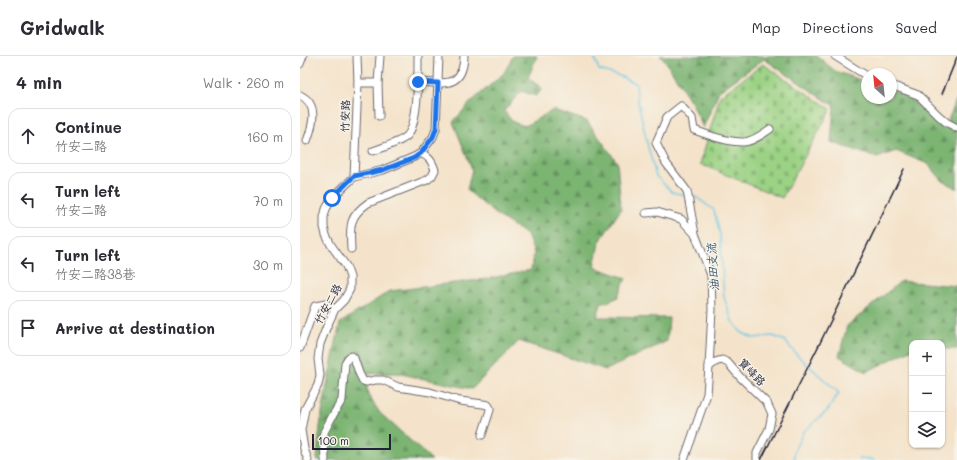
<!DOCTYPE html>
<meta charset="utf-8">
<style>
:root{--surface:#fff;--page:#f7f7f7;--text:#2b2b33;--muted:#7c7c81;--line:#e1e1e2}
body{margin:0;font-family:Mali,"LXGW WenKai TC",sans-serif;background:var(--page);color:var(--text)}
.controls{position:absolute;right:12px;bottom:12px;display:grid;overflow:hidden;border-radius:8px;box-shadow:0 1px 3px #0004}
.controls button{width:36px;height:36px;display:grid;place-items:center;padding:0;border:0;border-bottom:1px solid var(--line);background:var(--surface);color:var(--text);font:20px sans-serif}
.compass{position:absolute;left:561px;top:12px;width:36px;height:36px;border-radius:50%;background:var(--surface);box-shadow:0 1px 3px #0004;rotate:333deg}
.scale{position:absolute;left:12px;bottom:10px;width:79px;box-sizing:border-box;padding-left:4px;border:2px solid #22223b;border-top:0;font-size:11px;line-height:14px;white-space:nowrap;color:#22223b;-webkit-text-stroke:3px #f7f3e8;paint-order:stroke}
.stop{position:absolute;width:12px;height:12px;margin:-9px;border:3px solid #1a73e8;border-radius:50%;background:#fff}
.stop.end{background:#1a73e8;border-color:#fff;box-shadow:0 1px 4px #0008}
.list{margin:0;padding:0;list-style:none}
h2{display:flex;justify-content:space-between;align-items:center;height:52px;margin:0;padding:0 16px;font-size:17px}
h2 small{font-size:13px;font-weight:400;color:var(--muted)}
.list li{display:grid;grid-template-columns:26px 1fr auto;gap:12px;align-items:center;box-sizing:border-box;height:56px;margin:0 8px 8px;padding:0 8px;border:1px solid var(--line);border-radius:12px}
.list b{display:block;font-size:15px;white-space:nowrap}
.list p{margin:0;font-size:13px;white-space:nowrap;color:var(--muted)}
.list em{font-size:13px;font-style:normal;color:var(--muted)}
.icon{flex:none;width:22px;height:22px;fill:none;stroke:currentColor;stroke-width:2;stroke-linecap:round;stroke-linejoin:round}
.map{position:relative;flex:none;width:657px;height:404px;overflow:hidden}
header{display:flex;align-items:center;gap:24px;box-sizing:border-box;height:56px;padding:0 20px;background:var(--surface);border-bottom:1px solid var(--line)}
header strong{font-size:19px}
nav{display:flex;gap:22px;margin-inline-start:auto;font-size:14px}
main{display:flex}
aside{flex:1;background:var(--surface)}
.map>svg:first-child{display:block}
.forest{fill:url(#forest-firs);stroke:#4f6b56}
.cemetery{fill:url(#cemetery-stones);stroke:#5e7a60}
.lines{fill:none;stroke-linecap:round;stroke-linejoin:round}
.stream{stroke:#66c5e4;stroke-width:1.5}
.minor-casing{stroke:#6c666d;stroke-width:9}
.minor{stroke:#fff;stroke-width:7}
.rail{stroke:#22223b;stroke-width:1.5}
.route{stroke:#1a73e8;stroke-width:5}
.labels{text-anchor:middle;stroke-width:3;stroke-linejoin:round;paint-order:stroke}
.street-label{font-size:11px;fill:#22223b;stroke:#f7f3e8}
.water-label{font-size:12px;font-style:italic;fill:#36536e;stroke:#f7f3e8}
</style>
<header>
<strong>Gridwalk</strong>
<nav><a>Map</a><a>Directions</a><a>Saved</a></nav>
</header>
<main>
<aside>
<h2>4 min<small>Walk · 260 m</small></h2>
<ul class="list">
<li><svg class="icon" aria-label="ahead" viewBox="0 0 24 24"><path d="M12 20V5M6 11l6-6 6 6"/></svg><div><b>Continue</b><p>竹安二路</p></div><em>160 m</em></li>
<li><svg class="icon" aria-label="left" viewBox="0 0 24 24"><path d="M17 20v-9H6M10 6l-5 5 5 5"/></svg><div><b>Turn left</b><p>竹安二路</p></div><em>70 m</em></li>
<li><svg class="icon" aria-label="left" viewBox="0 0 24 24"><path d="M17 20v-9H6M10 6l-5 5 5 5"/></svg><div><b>Turn left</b><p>竹安二路38巷</p></div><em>30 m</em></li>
<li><svg class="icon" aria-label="arrive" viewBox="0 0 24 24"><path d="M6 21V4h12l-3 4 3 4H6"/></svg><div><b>Arrive at destination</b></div></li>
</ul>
</aside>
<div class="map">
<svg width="657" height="404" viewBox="0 0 657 404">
<defs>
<pattern id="forest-firs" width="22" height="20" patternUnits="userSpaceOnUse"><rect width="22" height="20" fill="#7cb472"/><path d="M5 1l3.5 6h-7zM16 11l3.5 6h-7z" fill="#65925f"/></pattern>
<pattern id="cemetery-stones" width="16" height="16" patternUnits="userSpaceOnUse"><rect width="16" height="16" fill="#9bd284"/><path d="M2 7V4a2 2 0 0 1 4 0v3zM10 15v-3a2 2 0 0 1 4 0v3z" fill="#85b473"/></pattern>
</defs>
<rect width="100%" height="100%" fill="#f7f3e8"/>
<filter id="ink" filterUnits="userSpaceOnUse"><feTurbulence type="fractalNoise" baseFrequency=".025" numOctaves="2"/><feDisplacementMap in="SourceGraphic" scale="8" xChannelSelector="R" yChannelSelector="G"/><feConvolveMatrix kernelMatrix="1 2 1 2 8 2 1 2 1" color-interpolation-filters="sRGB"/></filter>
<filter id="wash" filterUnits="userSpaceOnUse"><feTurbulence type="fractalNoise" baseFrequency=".012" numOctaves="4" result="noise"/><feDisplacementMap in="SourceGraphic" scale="16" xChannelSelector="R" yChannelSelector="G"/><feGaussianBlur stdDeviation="0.9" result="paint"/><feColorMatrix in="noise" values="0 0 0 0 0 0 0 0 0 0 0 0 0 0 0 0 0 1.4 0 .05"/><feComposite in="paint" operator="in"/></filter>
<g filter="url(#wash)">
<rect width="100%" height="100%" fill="#f4e3ca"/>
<!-- forest -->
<g class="forest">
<path d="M213 0H237L228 22 243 33 236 40 221 35 204 55 213 66 225 70 253 54 287 65 317 106 321 153 299 187 294 211 326 222 317 242 301 248 297 261 369 262 367 285 306 314 219 285 172 333 96 317 65 318 68 339 80 357 132 404H17C19 358 31 312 40 267L90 235 186 223 231 214 234 197 227 179 194 157 167 134 172 113 153 66 170 47 204 17Z"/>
<path d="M360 0H517L535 15 567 26V42H591V34C610 41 629 57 646 69L657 42V133L643 125 628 108 596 95 577 102 531 86 534 50 464 3 419 35 403 72 393 49 365 4Z"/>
<polygon points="601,225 657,230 657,293 642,293 642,287 612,287 612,294 610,294 566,316 539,300 547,270"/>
</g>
<!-- cemetery -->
<polygon class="cemetery" points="463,8 531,53 482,142 400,108 420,40"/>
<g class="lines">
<!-- stream -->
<g class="stream">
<polyline points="294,0 299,14 320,20 336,28 337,41 348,91 356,120 372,136 385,139"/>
<polyline points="391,140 396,141 414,154 420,178 424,241 432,265 441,276 453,282 473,280 485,285 497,299 539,337 527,355 503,376 495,393 494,400 495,404"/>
<path d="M558 404C564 402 568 402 574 404"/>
</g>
</g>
</g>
<g filter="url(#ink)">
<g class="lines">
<defs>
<g id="minor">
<polyline points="535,0 567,20"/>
<polyline points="0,8 3,0"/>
<path d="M118 26C143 27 163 33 164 0"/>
<polyline points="58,27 78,27"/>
<polyline points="591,29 618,39 638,59 646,66 657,72"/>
<path d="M0 39C19 48 13 69 7 85"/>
<polyline points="79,60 78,27 80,0"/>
<path d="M73 95C82 92 102 85 107 80 119 67 118 18 118 0"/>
<polyline points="54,121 58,27 57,0"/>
<polyline points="346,157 357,156 381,163 395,178 411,219 412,254 409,311"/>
<path d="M395 178 387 135 366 107 356 87 367 61 381 50 392 62 394 74C409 79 426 86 443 86 452 86 463 78 470 73"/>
<path d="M51 193C50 171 48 161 68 147L127 124 132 120 135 114C132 105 129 101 121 97"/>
<polyline points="0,292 15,250 26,248 35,253"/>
<polyline points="8,404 4,393 1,374 5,353 18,329 20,319 18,303 20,288 27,270 35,253 44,244 50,233 50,221 46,210 31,189 26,179 24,171 24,161 26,153 32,142 54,121 83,114 114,101 121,97 133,81 136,73 139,0"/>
<path d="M25 404 24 384V376L33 359 42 344 45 307C47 304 48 300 52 300L54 302 59 317 63 325 66 326 75 324H83L98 331 130 336 160 345 183 348 188 349 190 352V354L182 379"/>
<polyline points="384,404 407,338 409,311 415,306 422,304 428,307 440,321 467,347 472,358 469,373 457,397 457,404"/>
</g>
</defs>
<!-- minor casing -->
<use href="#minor" class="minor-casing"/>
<!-- minor -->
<use href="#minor" class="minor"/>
<!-- rail -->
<g class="rail">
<polyline points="642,38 657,1"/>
<polyline points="461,404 520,287 604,113"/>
</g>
</g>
</g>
<g class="lines" filter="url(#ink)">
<!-- route -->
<polyline class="route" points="32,142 54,120 83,114 114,102 121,97 133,81 136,73 138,27 118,26"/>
</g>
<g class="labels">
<!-- street labels -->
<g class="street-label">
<text transform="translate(45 60) rotate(-88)" y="4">竹安路</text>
<text transform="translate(28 248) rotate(-61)" y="4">竹安二路</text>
<text transform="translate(452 316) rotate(46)" y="4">寶峰路</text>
</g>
<!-- water labels -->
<g class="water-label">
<text transform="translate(413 211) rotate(-94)" y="4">油田支流</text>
</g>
</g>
</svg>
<div class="controls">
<button>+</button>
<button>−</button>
<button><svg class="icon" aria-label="layers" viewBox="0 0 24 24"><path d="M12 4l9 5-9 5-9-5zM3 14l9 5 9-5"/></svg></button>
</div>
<svg class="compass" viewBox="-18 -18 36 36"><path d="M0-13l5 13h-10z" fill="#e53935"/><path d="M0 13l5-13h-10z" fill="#7c7c81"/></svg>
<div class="scale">100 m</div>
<div class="stop" style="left:32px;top:142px"></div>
<div class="stop end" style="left:118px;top:26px"></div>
</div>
</main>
